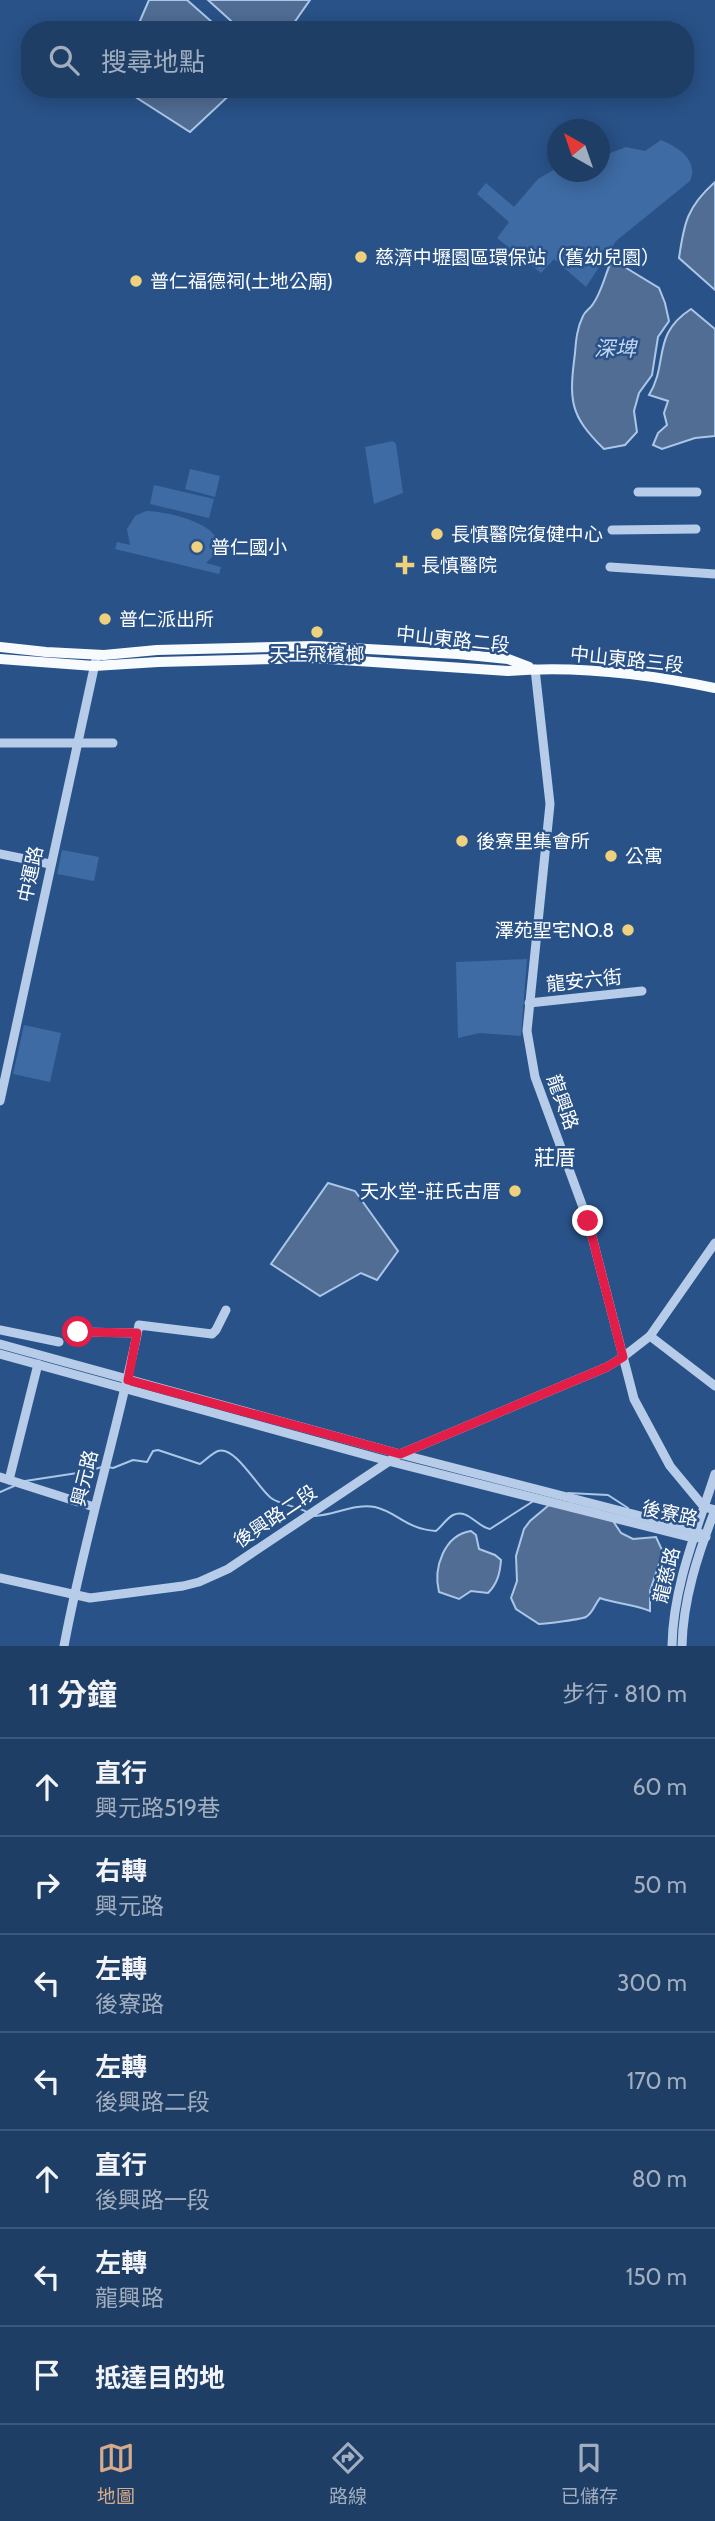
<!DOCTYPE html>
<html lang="zh-TW">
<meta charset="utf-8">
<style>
:root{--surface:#1f3e66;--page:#2c496f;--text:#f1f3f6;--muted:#a1aebf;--line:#3c577a;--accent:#d6ab8b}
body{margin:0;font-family:Cabin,"Noto Sans TC",sans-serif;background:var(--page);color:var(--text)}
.compass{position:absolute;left:547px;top:119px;width:63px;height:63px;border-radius:50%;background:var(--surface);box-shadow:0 4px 18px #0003;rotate:320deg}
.stop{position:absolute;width:21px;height:21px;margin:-16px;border:5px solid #e11d48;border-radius:50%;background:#fff}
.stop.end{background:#e11d48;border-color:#fff;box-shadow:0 2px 7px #0008}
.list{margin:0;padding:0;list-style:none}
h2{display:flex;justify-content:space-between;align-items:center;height:91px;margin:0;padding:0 28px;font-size:30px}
h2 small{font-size:23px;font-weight:400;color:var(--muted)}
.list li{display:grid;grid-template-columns:46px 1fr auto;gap:21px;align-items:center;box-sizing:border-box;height:98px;padding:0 28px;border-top:2px solid var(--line)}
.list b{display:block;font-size:26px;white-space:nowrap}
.list p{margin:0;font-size:23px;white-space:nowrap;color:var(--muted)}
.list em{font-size:23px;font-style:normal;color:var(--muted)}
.icon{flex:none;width:38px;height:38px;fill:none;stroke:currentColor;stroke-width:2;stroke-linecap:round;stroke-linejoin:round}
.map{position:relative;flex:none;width:715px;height:1646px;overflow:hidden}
.search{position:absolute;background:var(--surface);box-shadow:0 4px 18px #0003;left:21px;right:21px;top:21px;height:77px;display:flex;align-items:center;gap:18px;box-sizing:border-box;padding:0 24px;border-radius:28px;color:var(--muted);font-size:26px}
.sheet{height:777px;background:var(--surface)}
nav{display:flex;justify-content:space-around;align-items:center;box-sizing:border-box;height:98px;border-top:2px solid var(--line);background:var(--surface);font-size:19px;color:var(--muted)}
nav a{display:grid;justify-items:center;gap:4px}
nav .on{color:var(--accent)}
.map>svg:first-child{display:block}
.green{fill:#3e6ba4}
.water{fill:#516d94;stroke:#abc7e8;stroke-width:2}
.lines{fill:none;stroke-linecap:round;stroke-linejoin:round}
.stream{stroke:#abc7e8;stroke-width:2}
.minor{stroke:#b6cce8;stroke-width:9}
.major{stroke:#f8fbfe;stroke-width:10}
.route{stroke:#e11d48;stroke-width:9}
.poi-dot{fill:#efd07d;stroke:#295288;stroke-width:2.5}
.labels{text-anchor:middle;stroke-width:5;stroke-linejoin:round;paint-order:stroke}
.poi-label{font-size:19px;fill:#fff;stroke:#295288;text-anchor:start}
.street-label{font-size:19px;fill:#fff;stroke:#295288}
.water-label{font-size:21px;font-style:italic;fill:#c2d6f0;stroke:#295288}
.neighbourhood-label{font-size:21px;fill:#fff;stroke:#295288}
</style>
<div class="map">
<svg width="715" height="1646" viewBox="0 0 715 1646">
<rect width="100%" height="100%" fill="#295288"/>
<!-- green -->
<g class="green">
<path d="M661 140C678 147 699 160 690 181L616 241 586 287 554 259 541 273 497 238 509 222 477 194 486 183 514 207 538 179 557 168 558 172H600V157L626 147 645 151Z"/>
<polygon points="393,441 396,444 403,493 374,504 365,447"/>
<polygon points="190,469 220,476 215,497 185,489"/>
<polygon points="154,485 214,499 209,518 150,504"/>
<path d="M146 511C169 511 247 529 206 563L221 567 219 574 115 549 117 542 130 545 127 529 135 516Z"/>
<polygon points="62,850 99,857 94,881 57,874"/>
<polygon points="527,959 521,1036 480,1033 458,1038 456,962"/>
<polygon points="24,1025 61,1033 50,1082 13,1074"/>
</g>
<!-- water -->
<g class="water">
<polygon points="149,0 187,0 221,30 136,30"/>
<polygon points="208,0 310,0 289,30 241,30"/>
<polygon points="123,89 236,89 190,132"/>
<path d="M715 182V290L679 258C684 223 687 207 715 182Z"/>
<path d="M618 263 659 288 665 303 669 321 658 337 652 375 639 393 634 411 637 432 625 445 604 449C569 415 569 400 575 353 576 340 577 328 583 316 585 311 590 309 593 304 601 293 605 276 610 264Z"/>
<path d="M691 309 715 329V436L695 438 662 449 653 445 658 433 667 425 664 413 668 401 649 395C669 362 651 335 691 309Z"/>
<polygon points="328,1183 355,1191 398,1251 377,1280 361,1273 320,1296 271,1264"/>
<path d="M580 1499 613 1521 621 1533 633 1539 656 1537 663 1552 650 1591V1611C633 1604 617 1604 600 1598 595 1604 593 1613 586 1617 582 1619 546 1624 539 1624L516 1609 511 1598 517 1581 516 1556 524 1529 530 1521 549 1505H567Z"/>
<path d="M471 1531 476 1535 479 1549 495 1555 501 1560C500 1574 497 1584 488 1593L471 1591 459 1599 439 1592C433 1568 444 1535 471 1531Z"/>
</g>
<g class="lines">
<!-- stream -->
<g class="stream">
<path d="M108 1467 113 1468 133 1460 147 1462 153 1451 158 1450 200 1464C205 1461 212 1453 218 1451 235 1445 258 1488 271 1498 281 1505 296 1506 307 1512"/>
<polyline points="25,1481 84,1472 102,1467"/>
<polyline points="0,1492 14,1486"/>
<polyline points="568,1493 608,1495 628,1508"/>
<path d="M315 1516C334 1515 356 1503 375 1507 397 1512 406 1529 436 1531 442 1526 447 1518 453 1515 468 1508 477 1527 490 1529L532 1502"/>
</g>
<!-- minor -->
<g class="minor">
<polyline points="638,492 697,492"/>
<polyline points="612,530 696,529"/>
<polyline points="610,567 715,574"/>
<polyline points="535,669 550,804 527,1031 535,1077 588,1221 634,1399 670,1466 704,1507 715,1510"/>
<polyline points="0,743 113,743"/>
<polyline points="0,854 50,864"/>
<polyline points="529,1003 642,991"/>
<polyline points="0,1101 96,659"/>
<polyline points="0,1330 59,1342"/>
<polyline points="78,1332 137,1333"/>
<polyline points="650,1336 715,1386"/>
<polyline points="0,1344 400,1454 695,1530 706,1537"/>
<polyline points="0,1354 388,1461 693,1538 705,1537"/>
<polyline points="0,1477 94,1507"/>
<polyline points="9,1480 38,1364"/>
<polyline points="0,1578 90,1598 183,1586 199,1582 228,1569 400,1454 607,1367 623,1357 650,1336 715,1243"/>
<path d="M64 1646C84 1538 117 1433 139 1325L212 1334 216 1330 226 1310"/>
<path d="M672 1646C673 1586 697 1530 715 1474"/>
<path d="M682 1646C683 1599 698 1554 715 1510"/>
</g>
<!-- major -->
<g class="major">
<polyline points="0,647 46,652 104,655 157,650 313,646 458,654 508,659 529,667"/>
<path d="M0 659 94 666 158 662 313 658 508 671C577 665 648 674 715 688"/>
</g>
</g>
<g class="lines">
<!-- route -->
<polyline class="route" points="78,1332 137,1333 128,1380 400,1454 607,1367 623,1357 588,1221"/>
</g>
<!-- markers -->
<g class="poi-dot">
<circle cx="361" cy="257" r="7"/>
<circle cx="136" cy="281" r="7"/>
<circle cx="437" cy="534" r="7"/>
<circle cx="197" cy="547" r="7"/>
<path d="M401.5 554.5h7v7h7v7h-7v7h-7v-7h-7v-7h7z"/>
<circle cx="105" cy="619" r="7"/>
<circle cx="317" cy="632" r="7"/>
<circle cx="462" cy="841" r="7"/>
<circle cx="611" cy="856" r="7"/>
<circle cx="628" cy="930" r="7"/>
<circle cx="515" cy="1191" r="7"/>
</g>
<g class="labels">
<!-- poi labels -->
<g class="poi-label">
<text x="375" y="264">慈濟中壢園區環保站（舊幼兒園）</text>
<text x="150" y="288">普仁福德祠(土地公廟)</text>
<text x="451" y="541">長慎醫院復健中心</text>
<text x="211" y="554">普仁國小</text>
<text x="421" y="572">長慎醫院</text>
<text x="119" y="626">普仁派出所</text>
<text x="317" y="661" text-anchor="middle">天上飛檳榔</text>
<text x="476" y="848">後寮里集會所</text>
<text x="625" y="863">公寓</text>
<text x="614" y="937" text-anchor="end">澤苑聖宅NO.8</text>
<text x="501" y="1198" text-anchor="end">天水堂-莊氏古厝</text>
</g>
<!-- street labels -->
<g class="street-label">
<text transform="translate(453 639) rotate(6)" y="7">中山東路二段</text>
<text transform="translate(627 659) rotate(6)" y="7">中山東路三段</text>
<text transform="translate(30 874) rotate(-78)" y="7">中運路</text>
<text transform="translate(584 980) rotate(-6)" y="7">龍安六街</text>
<text transform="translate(563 1102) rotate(70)" y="7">龍興路</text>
<text transform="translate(84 1478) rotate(-76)" y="7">興元路</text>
<text transform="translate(670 1513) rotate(12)" y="7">後寮路</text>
<text transform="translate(275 1516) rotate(-34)" y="7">後興路二段</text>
<text transform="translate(666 1575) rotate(-76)" y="7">龍慈路</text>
</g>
<!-- water labels -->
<g class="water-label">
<text x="615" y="356">深埤</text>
</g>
<!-- neighbourhood labels -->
<g class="neighbourhood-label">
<text x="555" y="1165">莊厝</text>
</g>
</g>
</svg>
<svg class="compass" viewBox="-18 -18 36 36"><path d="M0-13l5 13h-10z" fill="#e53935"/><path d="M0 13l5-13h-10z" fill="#a1aebf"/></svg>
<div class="stop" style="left:78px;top:1332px"></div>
<div class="stop end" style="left:588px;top:1221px"></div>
<div class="search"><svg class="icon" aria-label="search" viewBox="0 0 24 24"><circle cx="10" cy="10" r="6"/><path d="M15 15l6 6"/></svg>搜尋地點</div>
</div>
<section class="sheet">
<h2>11 分鐘<small>步行 · 810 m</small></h2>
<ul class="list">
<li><svg class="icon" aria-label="ahead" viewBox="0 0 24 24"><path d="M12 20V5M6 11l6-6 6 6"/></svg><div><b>直行</b><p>興元路519巷</p></div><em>60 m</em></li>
<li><svg class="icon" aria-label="right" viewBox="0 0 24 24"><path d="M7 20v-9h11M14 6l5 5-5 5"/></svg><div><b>右轉</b><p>興元路</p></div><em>50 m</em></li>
<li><svg class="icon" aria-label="left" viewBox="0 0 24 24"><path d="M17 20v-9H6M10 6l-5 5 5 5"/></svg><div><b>左轉</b><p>後寮路</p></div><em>300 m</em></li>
<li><svg class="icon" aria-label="left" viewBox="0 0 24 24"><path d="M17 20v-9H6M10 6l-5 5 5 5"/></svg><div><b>左轉</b><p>後興路二段</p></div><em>170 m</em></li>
<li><svg class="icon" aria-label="ahead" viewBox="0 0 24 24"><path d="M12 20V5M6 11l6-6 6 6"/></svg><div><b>直行</b><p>後興路一段</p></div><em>80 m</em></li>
<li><svg class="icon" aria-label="left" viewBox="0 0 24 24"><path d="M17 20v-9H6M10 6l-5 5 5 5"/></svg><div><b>左轉</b><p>龍興路</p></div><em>150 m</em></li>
<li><svg class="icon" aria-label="arrive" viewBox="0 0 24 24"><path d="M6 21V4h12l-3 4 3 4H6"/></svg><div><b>抵達目的地</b></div></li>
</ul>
</section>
<nav>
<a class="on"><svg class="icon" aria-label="map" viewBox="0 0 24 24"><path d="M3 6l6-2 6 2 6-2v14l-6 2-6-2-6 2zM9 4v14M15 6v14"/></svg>地圖</a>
<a><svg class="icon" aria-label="directions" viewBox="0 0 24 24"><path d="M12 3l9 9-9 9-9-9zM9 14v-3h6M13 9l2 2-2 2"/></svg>路線</a>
<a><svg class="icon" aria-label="saved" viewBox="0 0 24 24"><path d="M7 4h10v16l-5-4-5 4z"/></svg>已儲存</a>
</nav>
